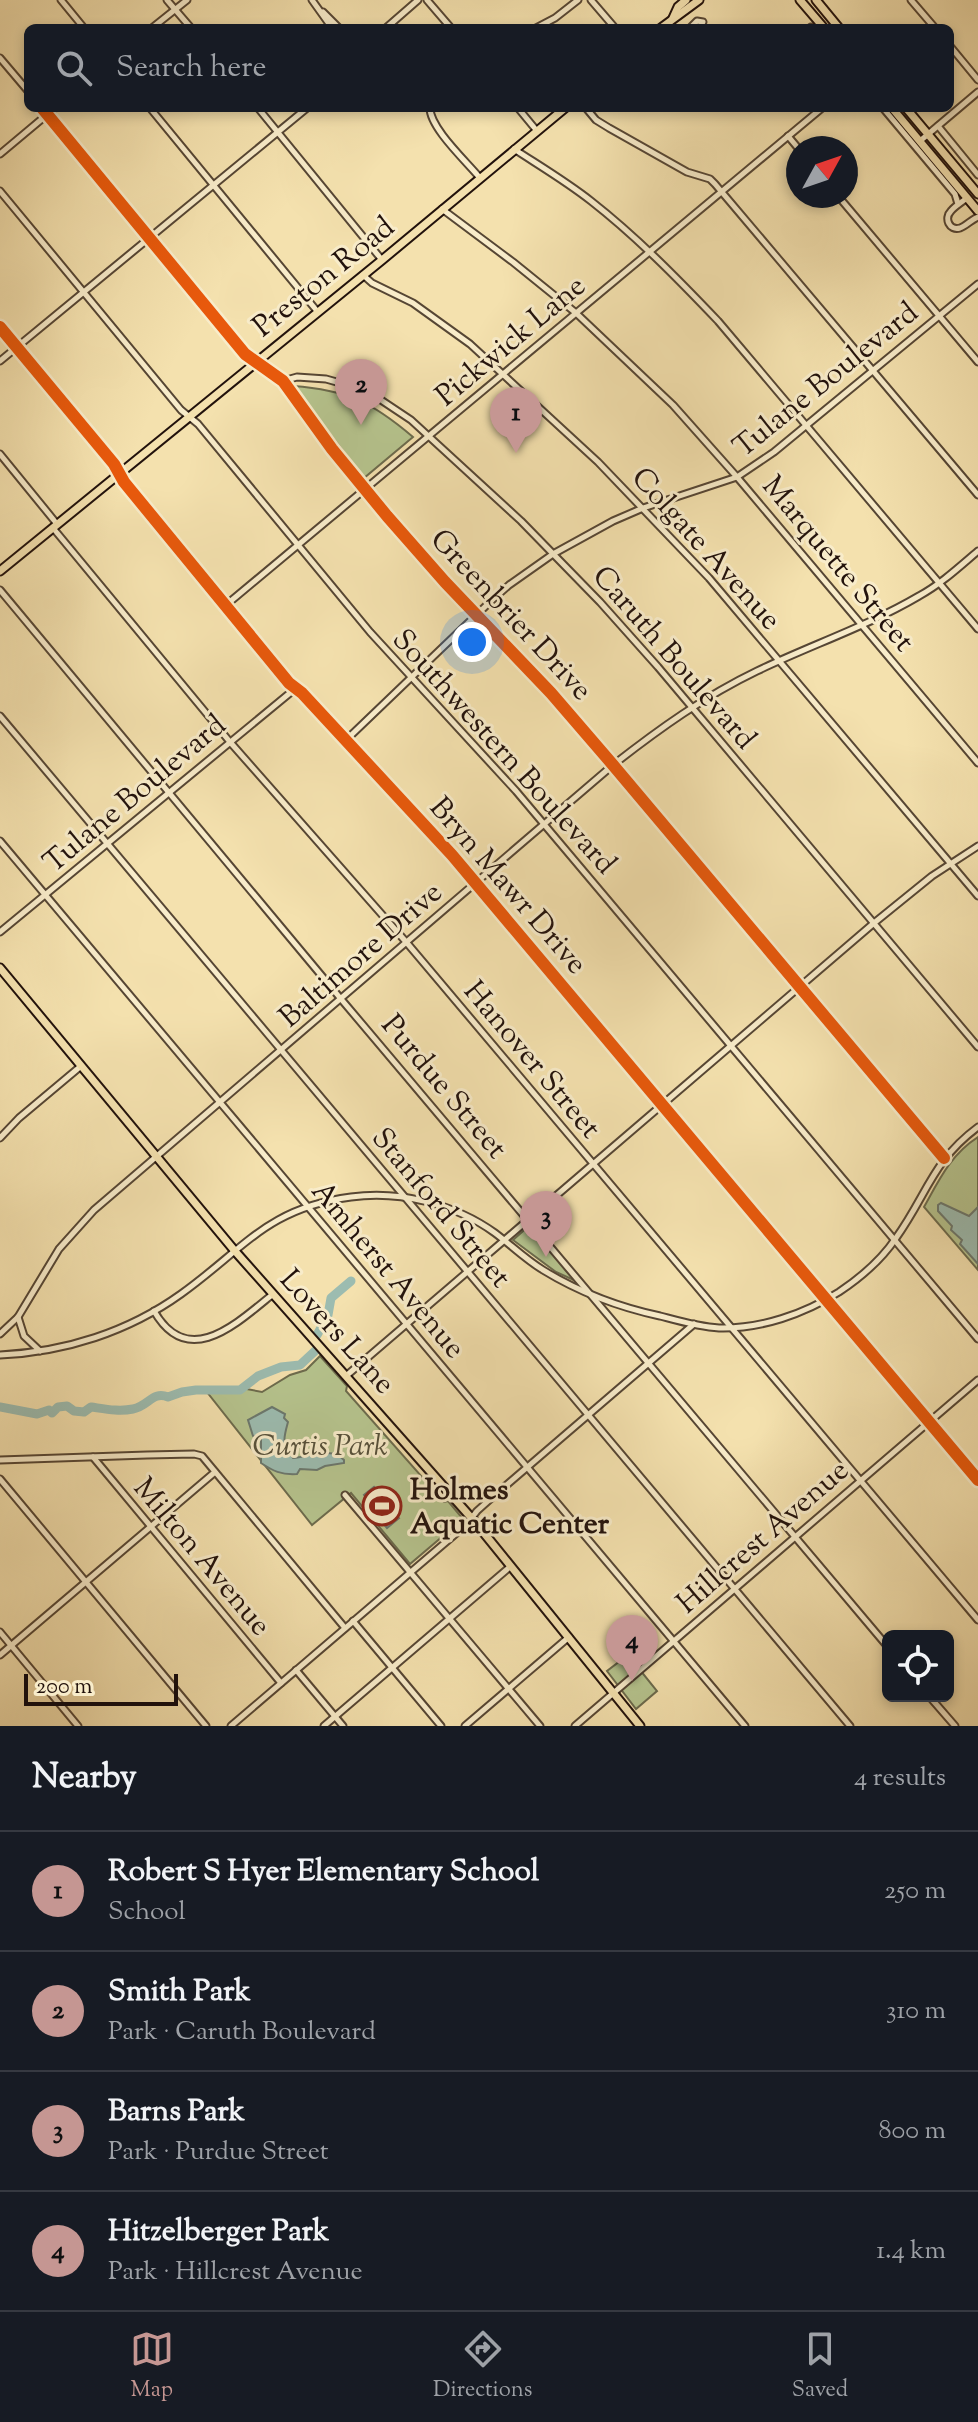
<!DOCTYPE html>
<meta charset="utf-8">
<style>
:root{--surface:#171b24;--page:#20242c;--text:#f1f3f6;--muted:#9ea1a6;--line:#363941;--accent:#c59692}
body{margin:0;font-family:"Sorts Mill Goudy",serif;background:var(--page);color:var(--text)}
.controls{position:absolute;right:24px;bottom:24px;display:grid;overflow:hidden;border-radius:12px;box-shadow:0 4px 12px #0003}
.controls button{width:72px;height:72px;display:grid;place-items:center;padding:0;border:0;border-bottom:2px solid var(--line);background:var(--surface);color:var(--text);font:40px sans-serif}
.compass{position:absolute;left:786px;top:136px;width:72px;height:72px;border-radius:50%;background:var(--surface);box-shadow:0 4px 12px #0003;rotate:50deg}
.scale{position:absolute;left:24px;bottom:20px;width:154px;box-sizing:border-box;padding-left:8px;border:4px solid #22120c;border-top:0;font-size:22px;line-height:28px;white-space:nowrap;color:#22120c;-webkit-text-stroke:6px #f8ecca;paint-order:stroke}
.you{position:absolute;left:472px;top:642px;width:28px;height:28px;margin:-20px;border:6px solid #fff;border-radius:50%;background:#1a73e8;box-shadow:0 0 0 12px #1a73e833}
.badge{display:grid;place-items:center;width:52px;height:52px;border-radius:50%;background:var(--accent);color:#111;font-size:26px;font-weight:700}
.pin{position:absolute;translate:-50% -66px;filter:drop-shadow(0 2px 4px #0008)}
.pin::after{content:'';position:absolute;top:42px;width:28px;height:24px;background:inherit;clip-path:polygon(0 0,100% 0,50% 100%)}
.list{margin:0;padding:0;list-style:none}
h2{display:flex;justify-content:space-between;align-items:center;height:104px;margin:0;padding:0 32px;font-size:34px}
h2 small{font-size:26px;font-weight:400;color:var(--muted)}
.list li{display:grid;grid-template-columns:52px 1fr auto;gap:24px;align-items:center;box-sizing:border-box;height:120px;padding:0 32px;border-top:2px solid var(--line)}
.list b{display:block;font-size:30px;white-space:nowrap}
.list p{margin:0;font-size:26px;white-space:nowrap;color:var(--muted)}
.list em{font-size:26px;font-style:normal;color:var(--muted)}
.icon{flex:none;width:44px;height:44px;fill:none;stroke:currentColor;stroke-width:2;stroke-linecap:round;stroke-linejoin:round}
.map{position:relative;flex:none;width:978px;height:1726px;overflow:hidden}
.search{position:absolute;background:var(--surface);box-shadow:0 4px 12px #0003;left:24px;right:24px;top:24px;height:88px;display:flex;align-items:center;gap:20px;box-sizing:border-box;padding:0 28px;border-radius:12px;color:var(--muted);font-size:30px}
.sheet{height:584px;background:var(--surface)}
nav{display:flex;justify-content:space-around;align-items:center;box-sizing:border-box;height:112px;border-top:2px solid var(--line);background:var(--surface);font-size:22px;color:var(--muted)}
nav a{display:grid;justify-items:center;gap:4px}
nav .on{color:var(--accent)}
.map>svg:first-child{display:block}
.green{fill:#b6c48e;stroke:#6c6b4d;stroke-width:2}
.water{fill:#9cbcb0;stroke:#6b786e;stroke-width:2}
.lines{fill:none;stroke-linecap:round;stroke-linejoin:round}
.river{stroke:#9cbcb0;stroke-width:9}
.minor-casing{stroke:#564634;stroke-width:9}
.major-casing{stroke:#22120c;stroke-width:11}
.minor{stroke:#f8ecca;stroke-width:5}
.major{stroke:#f4e1ae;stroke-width:7}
.cycleway-casing{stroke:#f8ecca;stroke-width:17}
.cycleway{stroke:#e8590c;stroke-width:12}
.labels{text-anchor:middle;stroke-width:6;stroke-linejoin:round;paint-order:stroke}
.street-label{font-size:30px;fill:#22120c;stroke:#f8ecca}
.park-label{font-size:30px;font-style:italic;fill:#56503a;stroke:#f8ecca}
.poi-label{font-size:30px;font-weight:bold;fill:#22120c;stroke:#f8ecca;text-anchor:start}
</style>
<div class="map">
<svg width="978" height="1726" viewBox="0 0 978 1726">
<rect width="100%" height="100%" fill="#f4e1ae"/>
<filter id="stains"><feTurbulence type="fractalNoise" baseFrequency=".0025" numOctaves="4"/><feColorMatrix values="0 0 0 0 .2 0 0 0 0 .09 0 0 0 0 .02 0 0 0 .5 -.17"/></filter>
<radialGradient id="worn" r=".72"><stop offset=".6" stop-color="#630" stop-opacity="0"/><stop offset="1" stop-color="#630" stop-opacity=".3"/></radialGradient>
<!-- green -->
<g class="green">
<path d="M293 386C347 390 372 402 413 437L364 478Z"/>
<path d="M978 1137V1270L924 1207C939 1180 951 1154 978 1137Z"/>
<polygon points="530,1225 578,1282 556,1272 513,1240"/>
<polygon points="320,1356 347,1386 346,1391 444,1502 448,1501 463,1519 410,1564 351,1493 312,1525 203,1387 236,1387 262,1392 290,1375 306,1370"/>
<polygon points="628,1655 657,1691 636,1709 607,1671"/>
</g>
<!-- water -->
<g class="water">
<polygon points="941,1203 969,1216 978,1207 978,1264 960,1244 962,1240 951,1230 952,1226 938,1211 938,1205"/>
<path d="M272 1407 285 1414 284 1418 288 1422C283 1440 282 1442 293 1458 309 1457 331 1446 344 1460V1463L325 1466 317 1470 300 1469 297 1474C281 1475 273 1471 261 1463V1438L253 1436 248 1420Z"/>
<polygon points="374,1487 399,1518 387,1528 381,1521 384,1519 364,1495"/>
</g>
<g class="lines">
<!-- river -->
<g class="river">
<polyline points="317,1335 328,1315 331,1298 351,1281"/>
<path d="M0 1407 37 1414 49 1410 52 1413 58 1407 67 1406 74 1411 84 1412 91 1407C105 1409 119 1412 133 1409 149 1406 152 1391 168 1397L182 1392 196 1390H240L258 1376 281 1367 300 1365 315 1351"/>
</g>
<defs>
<g id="minor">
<polyline points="61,0 84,28"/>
<polyline points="167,0 191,28"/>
<polyline points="312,0 332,28"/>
<polyline points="427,0 451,28"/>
<polyline points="591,0 615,28"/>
<polyline points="911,0 935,28"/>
<polyline points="323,12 339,28"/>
<polyline points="811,27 811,28"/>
<polyline points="152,28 187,0"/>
<polyline points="386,28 418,0"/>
<polyline points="536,28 555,18 578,0"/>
<polyline points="690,28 697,21 703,22"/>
<polyline points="950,46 978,80"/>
<polyline points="0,58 28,91"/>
<polyline points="42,108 245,354 283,381 332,449 387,516 445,582 551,693 613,765 944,1158"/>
<polyline points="150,108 317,311"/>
<polyline points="258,108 382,260"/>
<path d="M430 108C430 128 466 161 480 178"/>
<polyline points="518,108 537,131"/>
<polyline points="586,108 596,120 609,128 687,172 710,179 715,184 978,495"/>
<polyline points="883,108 955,194 958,204"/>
<polyline points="938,126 978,175"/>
<polyline points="788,136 798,148"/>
<polyline points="920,141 978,92"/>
<path d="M514 149C540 166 567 182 591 201 637 237 678 279 718 321L978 629"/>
<polyline points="0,154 55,108"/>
<polyline points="0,191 181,410 198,424 370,632 516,791 978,1339"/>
<polyline points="838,196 978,362"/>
<path d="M967 198C962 202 955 206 951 211 944 218 949 231 960 228 966 226 972 219 978 217"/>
<polyline points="442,209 513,262 576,313 673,405 737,477 978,763"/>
<polyline points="363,275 372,283 413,303 470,344 598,462 709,578 978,896"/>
<polyline points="0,327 114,464 124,482 289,683 302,693 452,855 978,1480"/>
<polyline points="0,361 307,108"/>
<polyline points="283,381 297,377 326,379 358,388 375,396 411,420 521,521 600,602 658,667 978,1047"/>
<polyline points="0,454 57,524"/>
<polyline points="53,528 230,742 407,943 978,1620"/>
<polyline points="0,590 341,999 888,1647"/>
<polyline points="226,605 822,108"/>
<polyline points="0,716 850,1726"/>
<polyline points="345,741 492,600 509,585 553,554 613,521 643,508 737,477 774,452 978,284"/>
<polyline points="0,841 745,1726"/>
<polyline points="0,932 296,688"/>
<polyline points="0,1138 19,1118 81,1066"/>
<path d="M154 1311C188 1370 236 1324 273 1294"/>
<polyline points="18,1317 24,1336 40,1351"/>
<path d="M0 1334 18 1317 59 1249 94 1210 613 765C659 729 705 696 757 671 811 645 868 626 919 596 941 584 959 567 978 551"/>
<path d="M0 1355C65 1352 128 1332 181 1294 244 1249 267 1208 351 1197 399 1190 455 1204 495 1233 511 1245 525 1259 543 1270 579 1292 618 1307 660 1316 679 1321 699 1327 719 1328 761 1329 804 1314 839 1292 860 1278 882 1259 896 1238 927 1195 932 1161 978 1127"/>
<polyline points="346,1376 874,923 932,876 978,846"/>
<polyline points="93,1457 281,1683"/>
<polyline points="0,1460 147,1455 194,1454 202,1456 345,1628"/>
<polyline points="0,1479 206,1726"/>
<polyline points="345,1495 540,1726"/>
<polyline points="353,1621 441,1726"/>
<polyline points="0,1632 78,1726"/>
<polyline points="0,1655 215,1472"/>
<polyline points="296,1670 343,1726"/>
<polyline points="929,1696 955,1726"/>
<polyline points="231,1726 467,1524 477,1511 496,1494 694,1324"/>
<polyline points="324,1726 511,1566"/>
<polyline points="465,1726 569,1637"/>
<polyline points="575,1726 978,1380"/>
</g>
<g id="major">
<polyline points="800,0 824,28"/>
<polyline points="816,0 839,28"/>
<polyline points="673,18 678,7 686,0"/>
<polyline points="661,28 699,0"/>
<polyline points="892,108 978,211"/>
<polyline points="906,108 978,194"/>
<polyline points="0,571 382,260 565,108"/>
<polyline points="0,968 234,1250 475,1522 640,1726"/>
</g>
</defs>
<!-- minor casing -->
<use href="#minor" class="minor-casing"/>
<!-- major casing -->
<use href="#major" class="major-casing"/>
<!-- minor -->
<use href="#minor" class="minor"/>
<!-- major -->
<use href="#major" class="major"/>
<defs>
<g id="cycleway">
<polyline points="42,108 245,354 283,381 332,449 387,516 445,582 551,693 613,765 944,1158"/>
<polyline points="0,327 114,464 124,482 289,683 302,693 452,855 978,1480"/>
</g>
</defs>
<!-- cycleway casing -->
<use href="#cycleway" class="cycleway-casing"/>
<!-- cycleway -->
<use href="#cycleway" class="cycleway"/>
</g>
<!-- icons -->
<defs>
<symbol id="stadium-ring" viewBox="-11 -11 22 22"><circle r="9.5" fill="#f8ecca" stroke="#8f2418" stroke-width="1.5"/><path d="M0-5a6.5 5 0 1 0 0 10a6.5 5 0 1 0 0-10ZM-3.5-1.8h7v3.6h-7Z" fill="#8f2418"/></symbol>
</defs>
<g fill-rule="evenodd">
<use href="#stadium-ring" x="360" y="1484" width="44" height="44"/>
</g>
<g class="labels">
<!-- street labels -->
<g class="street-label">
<text transform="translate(323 276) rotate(-39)" y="10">Preston Road</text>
<text transform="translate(510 340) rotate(-40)" y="10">Pickwick Lane</text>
<text transform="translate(825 379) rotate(-39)" y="10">Tulane Boulevard</text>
<text transform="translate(707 548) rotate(48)" y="10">Colgate Avenue</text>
<text transform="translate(839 563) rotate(50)" y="10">Marquette Street</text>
<text transform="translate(512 614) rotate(47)" y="10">Greenbrier Drive</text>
<text transform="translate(675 657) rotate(49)" y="10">Caruth Boulevard</text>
<text transform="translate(505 751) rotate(48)" y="10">Southwestern Boulevard</text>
<text transform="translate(134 793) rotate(-40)" y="10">Tulane Boulevard</text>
<text transform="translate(509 885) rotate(49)" y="10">Bryn Mawr Drive</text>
<text transform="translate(360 954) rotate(-41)" y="10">Baltimore Drive</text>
<text transform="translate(533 1059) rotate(50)" y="10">Hanover Street</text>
<text transform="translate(445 1086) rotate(50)" y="10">Purdue Street</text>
<text transform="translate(442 1207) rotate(50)" y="10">Stanford Street</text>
<text transform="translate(389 1269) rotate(50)" y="10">Amherst Avenue</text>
<text transform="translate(338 1331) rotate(48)" y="10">Lovers Lane</text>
<text transform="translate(762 1536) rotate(-41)" y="10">Hillcrest Avenue</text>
<text transform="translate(203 1556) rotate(50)" y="10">Milton Avenue</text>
</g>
<!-- park labels -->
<g class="park-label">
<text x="320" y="1455">Curtis Park</text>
</g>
<!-- poi labels -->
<g class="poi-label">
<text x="410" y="1499">Holmes<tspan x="410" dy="34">Aquatic Center</tspan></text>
</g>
</g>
<rect width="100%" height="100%" filter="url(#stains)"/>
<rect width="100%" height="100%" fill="url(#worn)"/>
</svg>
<div class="controls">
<button><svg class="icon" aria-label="locate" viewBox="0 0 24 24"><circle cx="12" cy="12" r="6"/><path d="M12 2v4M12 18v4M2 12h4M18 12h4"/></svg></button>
</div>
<svg class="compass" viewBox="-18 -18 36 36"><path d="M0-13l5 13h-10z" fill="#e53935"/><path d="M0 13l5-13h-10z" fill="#9ea1a6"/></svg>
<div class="scale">200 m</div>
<div class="you"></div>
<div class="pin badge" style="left:516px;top:453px">1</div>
<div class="pin badge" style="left:361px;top:425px">2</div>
<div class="pin badge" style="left:546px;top:1257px">3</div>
<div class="pin badge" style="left:632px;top:1681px">4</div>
<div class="search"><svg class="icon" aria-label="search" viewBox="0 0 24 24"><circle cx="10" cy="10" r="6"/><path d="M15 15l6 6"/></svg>Search here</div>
</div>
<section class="sheet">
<h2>Nearby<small>4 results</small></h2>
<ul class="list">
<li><span class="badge">1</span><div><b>Robert S Hyer Elementary School</b><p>School</p></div><em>250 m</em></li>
<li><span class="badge">2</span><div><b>Smith Park</b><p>Park · Caruth Boulevard</p></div><em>310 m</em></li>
<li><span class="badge">3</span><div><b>Barns Park</b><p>Park · Purdue Street</p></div><em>800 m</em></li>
<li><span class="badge">4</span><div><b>Hitzelberger Park</b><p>Park · Hillcrest Avenue</p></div><em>1.4 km</em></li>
</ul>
</section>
<nav>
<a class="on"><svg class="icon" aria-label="map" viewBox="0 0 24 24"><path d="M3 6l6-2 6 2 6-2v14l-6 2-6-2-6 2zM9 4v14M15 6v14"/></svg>Map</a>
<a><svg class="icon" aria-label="directions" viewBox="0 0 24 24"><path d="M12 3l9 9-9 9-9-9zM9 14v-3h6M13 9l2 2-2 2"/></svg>Directions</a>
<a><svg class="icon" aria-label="saved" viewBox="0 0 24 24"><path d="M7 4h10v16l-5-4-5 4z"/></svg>Saved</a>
</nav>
